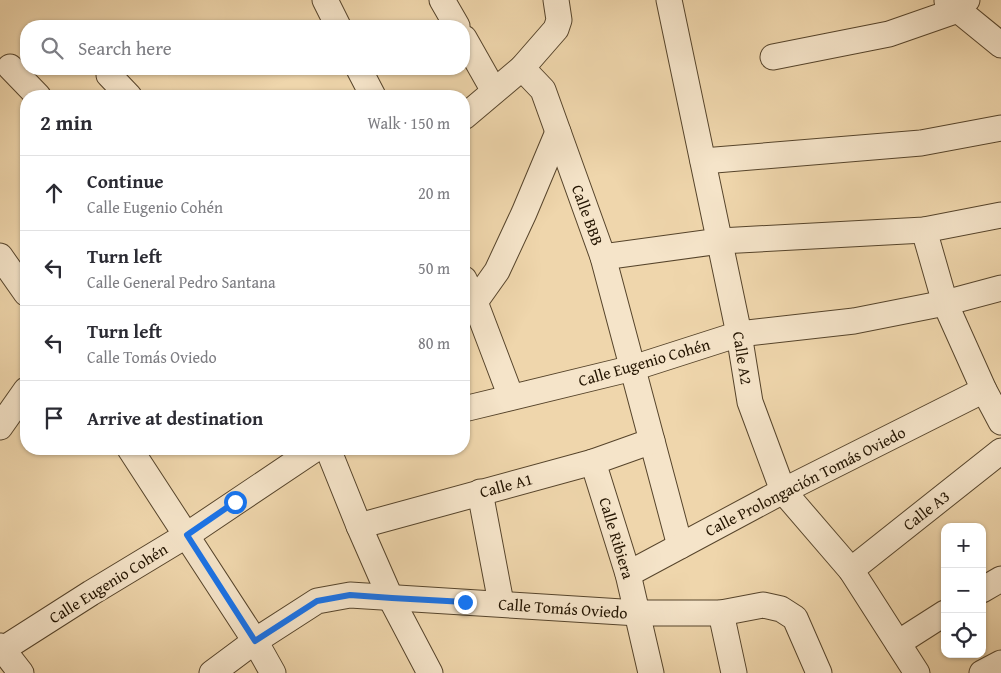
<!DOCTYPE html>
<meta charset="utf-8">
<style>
:root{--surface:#fff;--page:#f2f2f3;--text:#2b2b33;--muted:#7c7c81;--line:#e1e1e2}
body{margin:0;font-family:"Gentium Book Plus",serif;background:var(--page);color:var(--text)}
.controls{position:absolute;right:15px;bottom:15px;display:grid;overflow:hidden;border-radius:10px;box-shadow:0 1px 4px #0004}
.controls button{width:45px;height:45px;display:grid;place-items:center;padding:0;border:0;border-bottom:1px solid var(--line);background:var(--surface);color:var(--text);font:25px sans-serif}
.stop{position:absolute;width:15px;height:15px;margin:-11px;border:4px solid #1a73e8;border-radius:50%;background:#fff}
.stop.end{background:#1a73e8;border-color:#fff;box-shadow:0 1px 5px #0008}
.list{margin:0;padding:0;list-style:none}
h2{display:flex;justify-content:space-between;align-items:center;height:65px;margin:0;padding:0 20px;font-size:21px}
h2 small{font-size:16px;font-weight:400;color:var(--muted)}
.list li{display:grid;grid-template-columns:32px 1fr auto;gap:15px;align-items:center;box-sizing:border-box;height:75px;padding:0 20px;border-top:1px solid var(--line)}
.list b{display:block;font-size:19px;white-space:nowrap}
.list p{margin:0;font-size:16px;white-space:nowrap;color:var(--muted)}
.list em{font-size:16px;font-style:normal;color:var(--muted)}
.icon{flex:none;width:28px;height:28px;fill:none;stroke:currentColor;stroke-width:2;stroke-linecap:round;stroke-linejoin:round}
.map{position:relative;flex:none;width:1001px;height:673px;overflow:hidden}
.search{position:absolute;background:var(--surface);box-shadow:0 1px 4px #0004;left:20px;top:20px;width:450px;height:55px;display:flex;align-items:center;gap:12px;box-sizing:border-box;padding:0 18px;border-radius:20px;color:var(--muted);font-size:19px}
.panel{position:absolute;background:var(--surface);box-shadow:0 1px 4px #0004;left:20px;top:90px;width:450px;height:365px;border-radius:20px}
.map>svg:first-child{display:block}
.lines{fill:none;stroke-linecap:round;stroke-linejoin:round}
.minor-casing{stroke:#56442b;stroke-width:27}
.minor{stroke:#f5e4c9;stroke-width:25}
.route{stroke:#1a73e8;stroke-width:6}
.labels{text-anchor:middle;stroke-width:5;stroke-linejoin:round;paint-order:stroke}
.street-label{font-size:16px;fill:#231400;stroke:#f5e4c9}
</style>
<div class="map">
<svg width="1001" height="673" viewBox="0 0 1001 673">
<rect width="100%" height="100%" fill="#efd6ac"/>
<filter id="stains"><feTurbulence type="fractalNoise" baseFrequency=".004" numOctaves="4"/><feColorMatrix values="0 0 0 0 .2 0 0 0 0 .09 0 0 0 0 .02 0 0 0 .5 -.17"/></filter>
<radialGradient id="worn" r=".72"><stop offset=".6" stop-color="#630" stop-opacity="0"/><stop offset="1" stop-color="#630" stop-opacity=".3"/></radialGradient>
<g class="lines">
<defs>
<g id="minor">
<polyline points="325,0 338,26"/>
<polyline points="442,0 457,26"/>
<polyline points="669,0 739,334 750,402 783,491 851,570 917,673"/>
<polyline points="947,1 1001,45"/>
<polyline points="464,38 494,91"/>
<polyline points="773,57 889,34 958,10 967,0"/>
<polyline points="10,67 38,96"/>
<polyline points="522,68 543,90 603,257 680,546"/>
<polyline points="359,69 373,96"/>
<polyline points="109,75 129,96"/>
<polyline points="464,117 522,68 556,29 559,20 556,0"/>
<polyline points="703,161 921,143 1001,128"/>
<polyline points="924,230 945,303 984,390 1001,422"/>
<polyline points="0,256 26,293"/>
<polyline points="603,257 720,241 924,230 1001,215"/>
<polyline points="464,279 475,302 511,397"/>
<polyline points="475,302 497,271 524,213 558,132"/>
<polyline points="464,409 633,368 739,334 854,321 945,303 1001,288"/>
<polyline points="0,427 26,390"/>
<polyline points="130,449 255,641 273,673"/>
<polyline points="328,449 359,526 391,599 430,673"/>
<polyline points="593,462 628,574 651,673"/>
<polyline points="480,492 501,603"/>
<polyline points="359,526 593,462 652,441"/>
<polyline points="851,570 1001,451"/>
<polyline points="628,574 783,491 984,390"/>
<polyline points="982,590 1001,579"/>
<polyline points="721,613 734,673"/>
<polyline points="898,643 945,613"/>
<polyline points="0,646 21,673"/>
<polyline points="0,651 91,593 187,535 315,449"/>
<polyline points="212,673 255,641 317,601 350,595 638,613 721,613 763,605 781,609 795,618 819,673"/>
<polyline points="982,673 1001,663"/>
</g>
</defs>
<!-- minor casing -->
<use href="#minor" class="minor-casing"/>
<!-- minor -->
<use href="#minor" class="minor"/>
</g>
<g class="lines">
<!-- route -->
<polyline class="route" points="235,502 187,535 255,641 317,601 350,595 392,598 465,602"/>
</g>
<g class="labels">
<!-- street labels -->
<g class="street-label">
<text transform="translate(588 215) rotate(70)" y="6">Calle BBB</text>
<text transform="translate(743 358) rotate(81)" y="6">Calle A2</text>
<text transform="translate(644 362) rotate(-16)" y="6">Calle Eugenio Cohén</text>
<text transform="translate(805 481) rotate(-27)" y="6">Calle Prolongación Tomás Oviedo</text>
<text transform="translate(506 485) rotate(-15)" y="6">Calle A1</text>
<text transform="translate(926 510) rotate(-38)" y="6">Calle A3</text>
<text transform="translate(617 538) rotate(73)" y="6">Calle Ribiera</text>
<text transform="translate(108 583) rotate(-32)" y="6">Calle Eugenio Cohén</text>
<text transform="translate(563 608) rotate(4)" y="6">Calle Tomás Oviedo</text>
</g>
</g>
<rect width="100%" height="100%" filter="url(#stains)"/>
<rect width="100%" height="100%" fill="url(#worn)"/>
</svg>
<div class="controls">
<button>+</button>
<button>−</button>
<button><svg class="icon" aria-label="locate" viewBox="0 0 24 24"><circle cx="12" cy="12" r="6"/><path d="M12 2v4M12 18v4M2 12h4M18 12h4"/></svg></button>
</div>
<div class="stop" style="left:235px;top:502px"></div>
<div class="stop end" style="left:465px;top:602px"></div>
<div class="search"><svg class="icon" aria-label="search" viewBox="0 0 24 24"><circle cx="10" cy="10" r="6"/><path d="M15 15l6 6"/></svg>Search here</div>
<section class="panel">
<h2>2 min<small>Walk · 150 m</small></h2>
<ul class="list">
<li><svg class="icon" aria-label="ahead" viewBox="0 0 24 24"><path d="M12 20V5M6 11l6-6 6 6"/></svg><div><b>Continue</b><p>Calle Eugenio Cohén</p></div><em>20 m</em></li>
<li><svg class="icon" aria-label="left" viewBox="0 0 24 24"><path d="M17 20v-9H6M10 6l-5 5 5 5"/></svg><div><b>Turn left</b><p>Calle General Pedro Santana</p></div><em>50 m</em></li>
<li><svg class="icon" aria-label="left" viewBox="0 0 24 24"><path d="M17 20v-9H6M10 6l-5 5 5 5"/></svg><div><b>Turn left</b><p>Calle Tomás Oviedo</p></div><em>80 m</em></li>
<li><svg class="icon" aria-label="arrive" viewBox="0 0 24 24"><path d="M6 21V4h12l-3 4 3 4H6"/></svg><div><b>Arrive at destination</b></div></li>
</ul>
</section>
</div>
